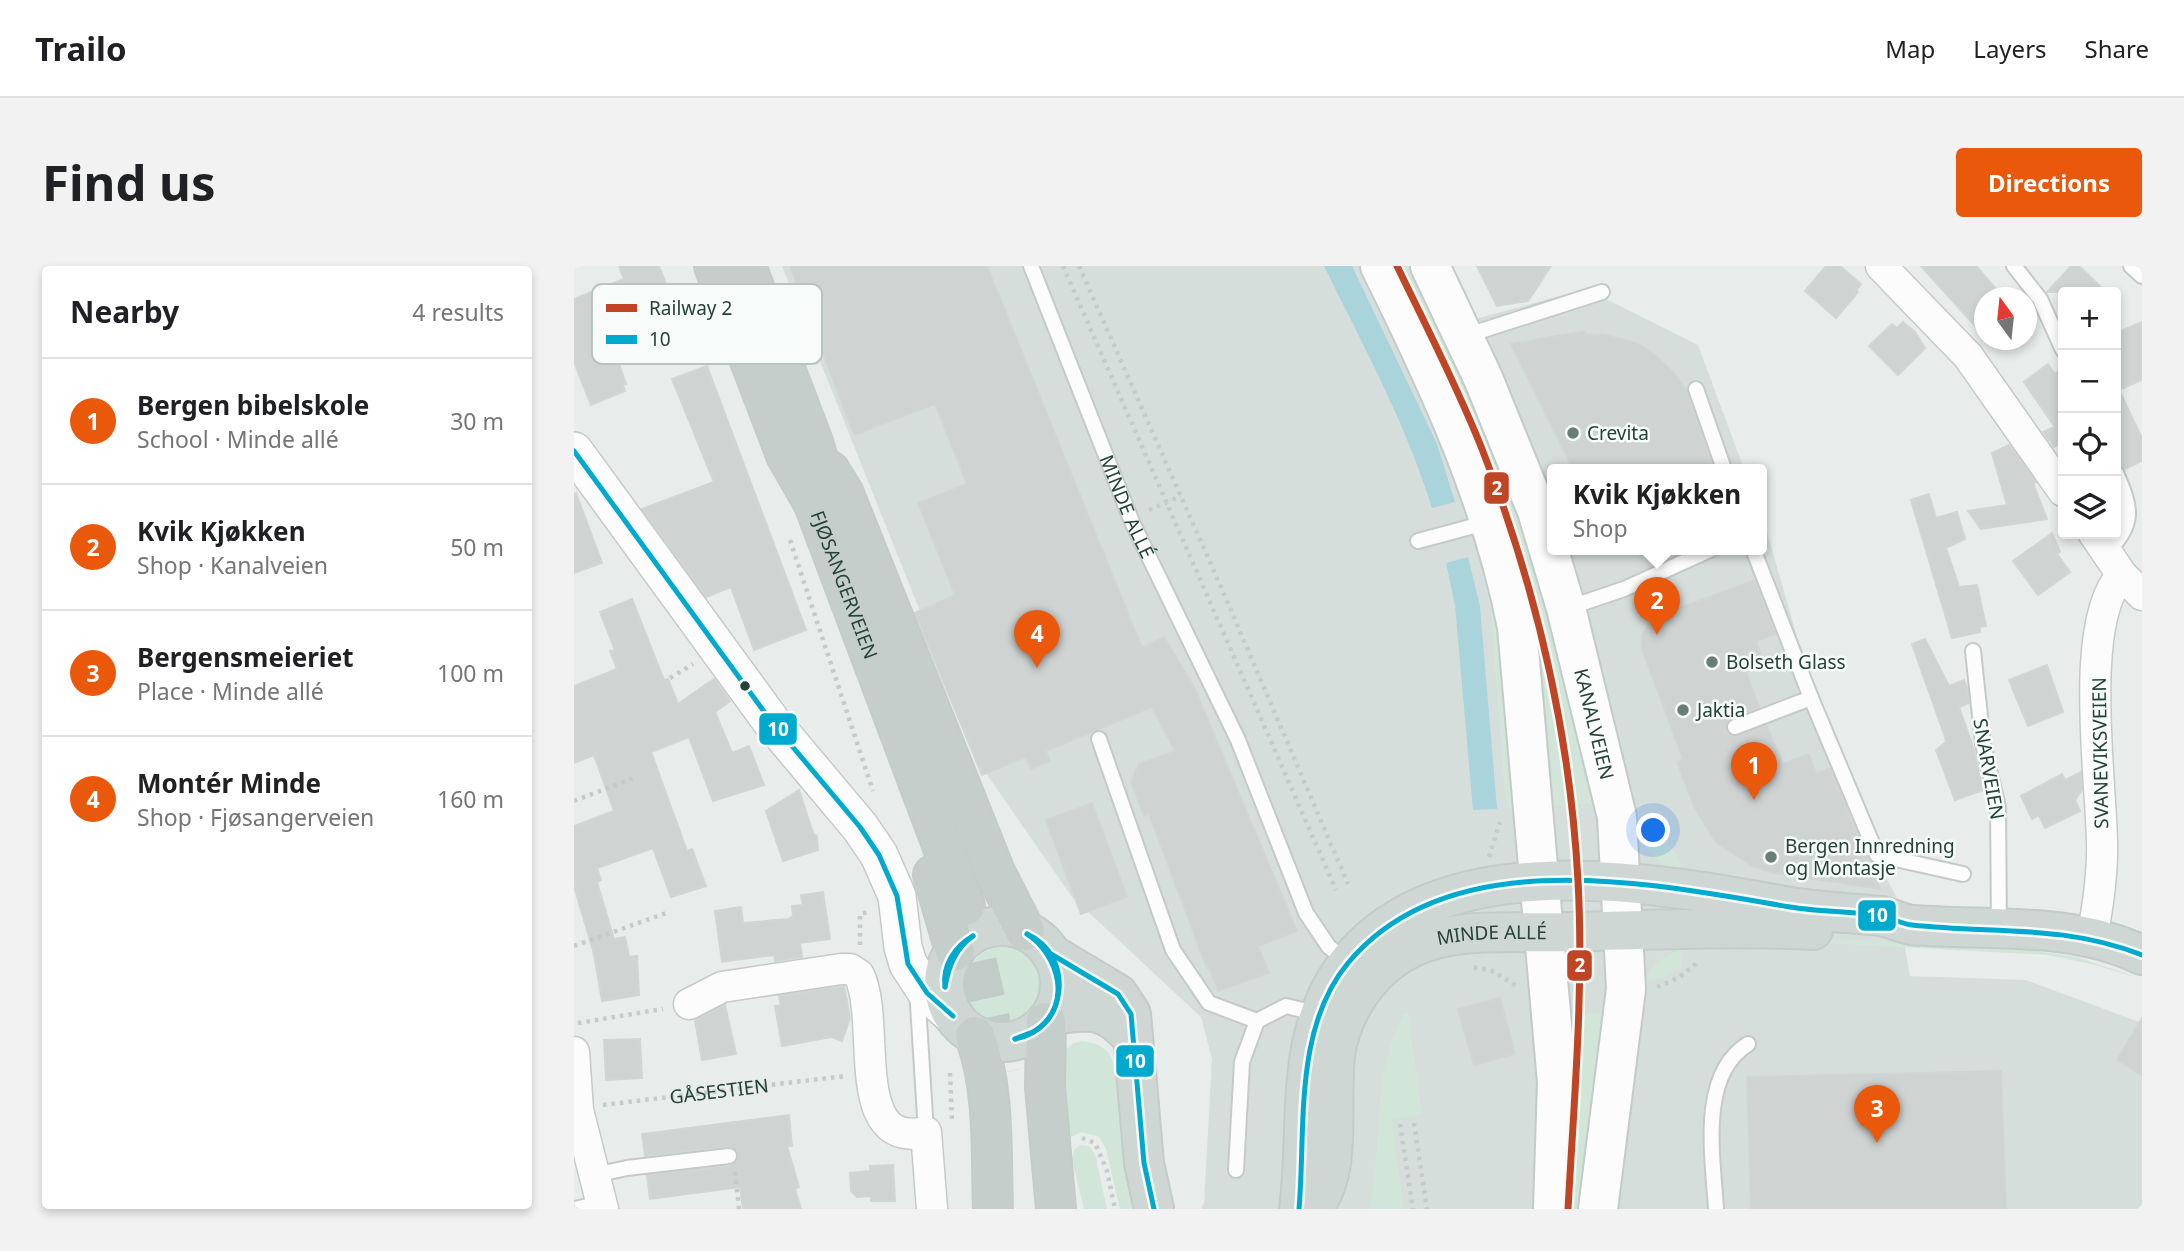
<!DOCTYPE html>
<meta charset="utf-8">
<style>
:root{--surface:#fff;--page:#f2f2f2;--text:#202124;--muted:#757577;--line:#e0e0e0;--accent:#ea580c}
body{margin:0;font-family:"Noto Sans",sans-serif;background:var(--page);color:var(--text)}
.controls{position:absolute;right:21px;top:21px;display:grid;overflow:hidden;border-radius:7px;box-shadow:0 4px 10px #0003}
.controls button{width:63px;height:63px;display:grid;place-items:center;padding:0;border:0;border-bottom:2px solid var(--line);background:var(--surface);color:var(--text);font:35px sans-serif}
.compass{position:absolute;left:1400px;top:21px;width:63px;height:63px;border-radius:50%;background:var(--surface);box-shadow:0 4px 10px #0003;rotate:345deg}
.you{position:absolute;left:1080px;top:565px;width:24px;height:24px;margin:-18px;border:5px solid #fff;border-radius:50%;background:#1a73e8;box-shadow:0 0 0 10px #1a73e833}
.badge{display:grid;place-items:center;width:46px;height:46px;border-radius:50%;background:var(--accent);color:#fff;font-size:23px;font-weight:700}
.pin{position:absolute;translate:-50% -58px;filter:drop-shadow(0 2px 4px #0008)}
.pin::after{content:'';position:absolute;top:37px;width:24px;height:21px;background:inherit;clip-path:polygon(0 0,100% 0,50% 100%)}
.popup{position:absolute;left:973px;top:198px;width:220px;height:91px;box-sizing:border-box;display:grid;place-content:center;border-radius:7px;background:var(--surface);filter:drop-shadow(0 2px 5px #0005);font-size:23px;white-space:nowrap;color:var(--muted)}
.popup b{font-size:26px;color:var(--text)}
.popup::after{content:'';position:absolute;left:50%;top:100%;margin-left:-14px;border:14px solid transparent;border-top-color:var(--surface)}
.list{margin:0;padding:0;list-style:none}
h2{display:flex;justify-content:space-between;align-items:center;height:91px;margin:0;padding:0 28px;font-size:30px}
h2 small{font-size:23px;font-weight:400;color:var(--muted)}
.list li{display:grid;grid-template-columns:46px 1fr auto;gap:21px;align-items:center;box-sizing:border-box;height:126px;padding:0 28px;border-top:2px solid var(--line)}
.list b{display:block;font-size:26px;white-space:nowrap}
.list p{margin:0;font-size:23px;white-space:nowrap;color:var(--muted)}
.list em{font-size:23px;font-style:normal;color:var(--muted)}
.icon{flex:none;width:38px;height:38px;fill:none;stroke:currentColor;stroke-width:2;stroke-linecap:round;stroke-linejoin:round}
.map{position:relative;flex:none;width:1568px;height:943px;overflow:hidden;border-radius:7px}
header{display:flex;align-items:center;gap:42px;box-sizing:border-box;height:98px;padding:0 35px;background:var(--surface);border-bottom:2px solid var(--line)}
header strong{font-size:33px}
nav{display:flex;gap:38px;margin-inline-start:auto;font-size:24px}
.intro{display:flex;align-items:center;justify-content:space-between;box-sizing:border-box;height:168px;padding:0 42px}
h1{margin:0;font-size:49px}
.button{padding:18px 32px;border-radius:7px;background:var(--accent);color:#fff;font-size:24px;font-weight:700}
main{display:flex;gap:42px;padding:0 42px}
aside{flex:1;background:var(--surface);border-radius:7px;box-shadow:0 4px 10px #0003}
.map>svg:first-child{display:block}
.built{fill:#d6dedb}
.green{fill:#d1e6d8}
.water{fill:#a9d4db}
.building{fill:#cfd4d2;stroke:#d1d6d4;stroke-width:2}
.lines{fill:none;stroke-linecap:round;stroke-linejoin:round}
.trunk-tunnel{stroke:#c1cbc8;stroke-width:38;stroke-dasharray:38 19;stroke-linecap:butt}
.service-casing{stroke:#c5cac8;stroke-width:18}
.minor-casing{stroke:#c5cac8;stroke-width:33}
.tertiary-casing{stroke:#c5cac8;stroke-width:40}
.secondary-casing{stroke:#c3cbc8;stroke-width:42}
.primary-casing{stroke:#c3ccc9;stroke-width:42}
.trunk-casing{stroke:#c3ccc9;stroke-width:42}
.path{stroke:#c3ccca;stroke-width:4.5;stroke-dasharray:3.5 5;stroke-linecap:butt}
.service{stroke:#fcfcfc;stroke-width:14}
.minor{stroke:#fcfcfc;stroke-width:30}
.tertiary{stroke:#fcfcfc;stroke-width:37}
.secondary{stroke:#fcfcfc;stroke-width:38}
.primary{stroke:#cfd7d5;stroke-width:38}
.trunk{stroke:#c6cecc;stroke-width:38}
.bus-1-casing{stroke:#f7fbf9;stroke-width:10}
.bus-1{stroke:#00a9ce;stroke-width:5}
.rail-1-casing{stroke:#f7fbf9;stroke-width:12}
.rail-1{stroke:#bf4525;stroke-width:7}
.poi-dot{fill:#697e78;stroke:#f7fbf9;stroke-width:2.5}
.bus-dot{fill:#24423a;stroke:#f7fbf9;stroke-width:2.5}
.labels{text-anchor:middle;stroke-width:5;stroke-linejoin:round;paint-order:stroke}
.poi-label{font-size:19px;fill:#24423a;stroke:#f7fbf9;text-anchor:start}
.street-label{font-size:19px;fill:#24423a;stroke:#f7fbf9}
.key{fill:#f7fbf9;stroke:#b8c4c0;stroke-width:2}
.key-label{font-size:19px;fill:#24423a}
.line-badge{stroke:#f7fbf9;stroke-width:2.5}
.badge-label{font-size:19px;text-anchor:middle;font-weight:bold;fill:#fff}
</style>
<header>
<strong>Trailo</strong>
<nav><a>Map</a><a>Layers</a><a>Share</a></nav>
</header>
<div class="intro"><h1>Find us</h1><a class="button">Directions</a></div>
<main>
<aside>
<h2>Nearby<small>4 results</small></h2>
<ul class="list">
<li><span class="badge">1</span><div><b>Bergen bibelskole</b><p>School · Minde allé</p></div><em>30 m</em></li>
<li><span class="badge">2</span><div><b>Kvik Kjøkken</b><p>Shop · Kanalveien</p></div><em>50 m</em></li>
<li><span class="badge">3</span><div><b>Bergensmeieriet</b><p>Place · Minde allé</p></div><em>100 m</em></li>
<li><span class="badge">4</span><div><b>Montér Minde</b><p>Shop · Fjøsangerveien</p></div><em>160 m</em></li>
</ul>
</aside>
<div class="map">
<svg width="1568" height="943" viewBox="0 0 1568 943">
<rect width="100%" height="100%" fill="#e8edeb"/>
<!-- built -->
<polygon class="built" points="208,0 838,0 868,62 1012,23 1124,79 1170,203 978,203 978,283 1188,283 1188,249 1272,541 1322,630 1336,710 1452,714 1568,757 1568,943 627,943 630,936 638,793 627,751 498,631 409,503"/>
<!-- green -->
<g class="green">
<polygon points="813,0 848,0 922,159 1031,537 980,540 971,434 953,341"/>
<polygon points="906,293 920,317 941,542 932,542 917,347"/>
<path d="M1076 562 1101 586 1112 610C1088 601 1073 586 1061 564Z"/>
<polygon points="1178,669 1436,681 1503,691 1568,713 1521,699 1474,689 1178,673"/>
<polygon points="1109,680 1107,702 1094,710 1069,717 1083,696"/>
<circle cx="429" cy="719" r="38"/>
<polygon points="986,747 1037,748 1016,943 987,943"/>
<path d="M830 748H834L848 848 817 854 830 943H795C811 875 795 812 830 748Z"/>
<path d="M508 775C519 777 530 779 536 789 546 802 552 915 560 943H546L532 883 525 871 508 866 493 873 487 787 500 777Z"/>
<polygon points="506,879 515,880 521,888 533,943 510,943 498,894 500,884"/>
</g>
<!-- water -->
<g class="water">
<path d="M750 0H778L863 178 881 236 858 242C832 158 789 79 750 0Z"/>
<polygon points="894,291 906,340 923,543 899,544 881,339 872,297"/>
</g>
<!-- building -->
<g class="building">
<polygon points="45,0 85,0 103,46 36,72 52,118 49,119 51,125 17,139 0,96 0,33 50,13"/>
<polygon points="216,0 413,0 568,382 590,371 620,421 723,665 684,680 695,707 644,725 635,701 633,702 575,548 570,550 557,516 565,498 601,485 578,441 472,485 476,495 457,503 452,491 408,509 341,347 381,329 344,237 393,218 361,138 280,169"/>
<polygon points="903,0 977,0 954,35 923,40"/>
<polygon points="1252,0 1266,0 1287,18 1282,24 1284,26 1262,52 1231,25"/>
<polygon points="1347,0 1402,0 1430,32 1410,32 1410,70"/>
<polygon points="1497,0 1505,0 1532,26 1473,26"/>
<polygon points="1329,56 1341,66 1351,82 1324,109 1295,80 1318,58 1323,62"/>
<polygon points="1568,56 1568,114 1545,124 1568,172 1568,195 1551,203 1542,198 1542,67"/>
<polygon points="1011,65 1013,68 1031,69 1062,77 1080,88 1101,108 1113,126 1140,203 999,203 937,78"/>
<polygon points="1474,98 1481,108 1489,102 1489,176 1480,181 1469,166 1481,161 1450,116"/>
<polygon points="133,100 232,364 180,384 157,321 132,331 68,243 140,216 98,113"/>
<polygon points="1435,179 1462,216 1459,217 1473,253 1407,263 1394,245 1433,239 1418,187"/>
<polygon points="2,227 28,297 0,307 0,228"/>
<polygon points="1355,228 1362,252 1383,246 1391,273 1372,282 1385,321 1403,319 1412,360 1406,361 1406,366 1378,372 1337,234"/>
<polygon points="1478,267 1486,286 1483,288 1496,306 1464,329 1439,295"/>
<polygon points="1181,314 1202,368 1182,375 1188,393 1170,400 1185,441 1157,452 1152,459 1152,465 1164,470 1192,459 1209,498 1235,488 1242,508 1256,502 1306,623 1200,607 1178,600 1142,576 1121,543 1103,496 1109,493 1068,383 1068,369 1074,358 1083,350"/>
<polygon points="58,333 90,414 94,413 104,438 140,413 156,435 141,446 158,487 175,480 190,519 139,535 115,471 77,486 113,585 118,583 132,620 97,631 79,582 23,602 27,614 23,616 40,673 51,671 55,691 63,690 65,729 28,735 20,688 0,620 0,560 40,545 20,489 0,497 0,420 43,403 36,385 41,384 26,346"/>
<polygon points="1351,373 1375,420 1390,414 1394,424 1395,437 1385,441 1400,484 1409,524 1381,534 1362,484 1372,476 1371,471 1338,378"/>
<polygon points="1473,399 1489,446 1454,460 1435,414"/>
<polygon points="1507,506 1508,524 1501,534 1506,545 1471,562 1465,549 1458,553 1447,530 1488,508 1491,514"/>
<polygon points="225,524 239,567 243,570 244,584 209,595 192,545"/>
<polygon points="518,537 553,631 507,648 472,554"/>
<polygon points="249,626 256,673 226,677 228,691 201,695 200,689 148,696 141,645 167,641 169,657 214,653 219,650 218,640 229,639 227,629"/>
<polygon points="270,720 276,752 268,775 257,771 208,780 201,740 207,739 205,730"/>
<polygon points="926,732 941,788 900,799 884,743"/>
<polygon points="151,739 162,788 128,794 121,754"/>
<polygon points="1568,752 1568,809 1543,794"/>
<polygon points="66,773 68,812 32,814 30,774"/>
<polygon points="1427,805 1432,943 1177,943 1173,811"/>
<polygon points="215,849 218,880 213,880 225,921 221,923 227,943 169,943 166,921 76,933 73,909 156,900 163,894 164,888 154,880 71,890 68,868"/>
<polygon points="319,899 321,935 297,935 297,930 283,931 277,925 276,907 296,905 296,900"/>
</g>
<g class="lines">
<!-- trunk-tunnel -->
<polyline class="trunk-tunnel" points="391,640 429,807"/>
<defs>
<g id="service">
<path id="s2" d="M457 0 558 256 664 474 732 647 755 681 773 695"/>
<polyline points="1440,0 1466,33 1489,84"/>
<polyline points="1557,0 1568,10"/>
<polyline points="891,70 1028,26"/>
<polyline points="1122,123 1150,203"/>
<polyline points="844,275 915,256"/>
<polyline points="1179,283 1237,432 1303,589 1389,608"/>
<path d="M1533 286C1562 258 1557 241 1542 207"/>
<polyline points="994,342 1050,323 1138,283"/>
<polyline points="1399,385 1409,478 1424,541 1425,661"/>
<polyline points="1161,461 1237,432"/>
<polyline points="525,473 599,684 635,737 683,755"/>
<polyline points="343,723 352,866"/>
<polyline points="662,904 668,796 683,755 712,740 745,748"/>
<polyline points="21,909 53,902 155,890"/>
<polyline points="1,943 27,937"/>
<path d="M1142 943C1139 891 1124 809 1174 778"/>
</g>
<g id="minor">
<polyline points="1307,0 1394,90 1489,225"/>
<polyline points="1520,268 1548,309 1568,329"/>
<path d="M1518 672C1524 640 1529 608 1528 576 1527 513 1504 354 1548 309"/>
<path d="M115 738 148 721 267 703H276L285 709C308 756 273 884 352 866L358 943"/>
<polyline points="0,786 4,844 29,943"/>
</g>
<polyline id="tertiary" points="0,185 197,455 286,561 305,589 323,630 329,681 334,698 353,727 379,750"/>
<g id="secondary">
<path d="M806 0C864 117 918 233 943 361L983 816 979 943"/>
<path id="s3" d="M856 0 909 112 963 245 992 342 1043 551 1052 723 1024 943"/>
</g>
<g id="primary">
<circle cx="428" cy="718" r="58"/>
<polyline points="477,688 544,728 557,748 570,897 580,943"/>
<path d="M478 749C516 743 533 741 559 773"/>
<path d="M725 943C736 860 718 768 774 697 870 576 1085 617 1216 641 1246 646 1277 647 1307 650 1318 652 1328 658 1338 659 1415 665 1497 655 1568 689"/>
<path id="s4" d="M737 943C773 907 752 825 763 778 773 737 800 699 839 681 884 660 942 668 991 666 1074 664 1156 660 1239 664"/>
</g>
<g id="trunk">
<path id="s5" d="M140 0 212 189 240 238 391 640"/>
<polyline points="172,0 240,179 257,239"/>
<polyline points="256,205 270,228 421,606 451,665"/>
<polyline points="359,609 381,685"/>
<polyline points="472,756 471,821 482,943"/>
<path d="M401 770C421 823 417 887 419 943"/>
</g>
</defs>
<!-- service casing -->
<use href="#service" class="service-casing"/>
<!-- minor casing -->
<use href="#minor" class="minor-casing"/>
<!-- tertiary casing -->
<use href="#tertiary" class="tertiary-casing"/>
<!-- secondary casing -->
<use href="#secondary" class="secondary-casing"/>
<!-- primary casing -->
<use href="#primary" class="primary-casing"/>
<!-- trunk casing -->
<use href="#trunk" class="trunk-casing"/>
<!-- path -->
<g class="path">
<polyline points="489,0 762,624"/>
<polyline points="505,0 647,321 774,618"/>
<polyline points="575,244 607,230"/>
<polyline points="216,274 299,525"/>
<polyline points="96,412 119,398"/>
<polyline points="0,535 60,512"/>
<polyline points="915,591 926,556"/>
<polyline points="286,679 286,648 295,646"/>
<polyline points="0,680 95,646"/>
<polyline points="900,701 921,706 942,720"/>
<polyline points="1083,721 1104,712 1123,697"/>
<polyline points="4,757 89,743"/>
<polyline points="376,807 378,855"/>
<path id="s1" d="M29 839 271 810"/>
<polyline points="840,857 853,943"/>
<polyline points="826,858 839,943"/>
<polyline points="508,872 521,877 533,905 541,943"/>
<polyline points="161,906 165,943"/>
</g>
<!-- service -->
<use href="#service" class="service"/>
<!-- minor -->
<use href="#minor" class="minor"/>
<!-- tertiary -->
<use href="#tertiary" class="tertiary"/>
<!-- secondary -->
<use href="#secondary" class="secondary"/>
<!-- primary -->
<use href="#primary" class="primary"/>
<!-- trunk -->
<use href="#trunk" class="trunk"/>
<defs>
<g id="bus-1">
<polyline points="0,185 197,455 286,561 305,589 323,630 334,698 353,727 379,750"/>
<polyline points="477,688 544,728 557,748 570,897 580,943"/>
<path d="M371 721C368 700 381 680 399 670"/>
<path d="M371 721C375 700 381 683 399 670"/>
<path d="M441 773C447 770 456 768 462 764 499 740 485 689 453 668"/>
<path d="M441 773C494 764 501 689 453 668"/>
<path d="M725 943C732 864 719 763 774 697 876 574 1080 618 1216 641 1246 646 1277 645 1307 650 1318 652 1328 658 1338 659 1419 668 1489 658 1568 689"/>
</g>
</defs>
<!-- bus-1 casing -->
<use href="#bus-1" class="bus-1-casing"/>
<!-- bus-1 -->
<use href="#bus-1" class="bus-1"/>
<defs>
<path id="rail-1" d="M823 0C852 60 883 120 908 183 962 321 996 467 1004 615 1010 724 1000 834 994 943"/>
</defs>
<!-- rail-1 casing -->
<use href="#rail-1" class="rail-1-casing"/>
<!-- rail-1 -->
<use href="#rail-1" class="rail-1"/>
</g>
<!-- markers -->
<g class="poi-dot">
<circle cx="999" cy="167" r="7"/>
<circle cx="1138" cy="396" r="7"/>
<circle cx="1109" cy="444" r="7"/>
<circle cx="1197" cy="591" r="7"/>
</g>
<circle class="bus-dot" cx="171" cy="420" r="6"/>
<g class="labels">
<!-- poi labels -->
<g class="poi-label">
<text x="1013" y="174">Crevita</text>
<text x="1152" y="403">Bolseth Glass</text>
<text x="1123" y="451">Jaktia</text>
<text x="1211" y="587">Bergen Innredning<tspan x="1211" dy="22">og Montasje</tspan></text>
</g>
<!-- street labels -->
<g class="street-label">
<text dy="7" stroke="none"><textPath href="#s2" startOffset="259">MINDE ALLÉ</textPath></text>
<text dy="7" stroke="none"><textPath href="#s5" startOffset="345">FJØSANGERVEIEN</textPath></text>
<text dy="7" stroke="none"><textPath href="#s3" startOffset="488">KANALVEIEN</textPath></text>
<text transform="translate(1526 487) rotate(-91)" y="7">SVANEVIKSVEIEN</text>
<text transform="translate(1415 503) rotate(80)" y="7">SNARVEIEN</text>
<text dy="7" stroke="none"><textPath href="#s4" startOffset="378">MINDE ALLÉ</textPath></text>
<text dy="7" stroke="none"><textPath href="#s1" startOffset="117">GÅSESTIEN</textPath></text>
</g>
</g>
<!-- legend -->
<rect x="18" y="18" width="230" height="80" rx="10" class="key"/>
<rect x="32" y="38" width="31" height="8" fill="#bf4525"/>
<rect x="32" y="69" width="31" height="9" fill="#00a9ce"/>
<g class="key-label">
<text x="75" y="49">Railway 2</text>
<text x="75" y="80">10</text>
</g>
<g class="line-badge">
<rect x="909" y="205" width="27" height="34" rx="7" fill="#bf4525"/>
<rect x="184" y="446" width="40" height="34" rx="7" fill="#00a9ce"/>
<rect x="1283" y="633" width="40" height="33" rx="7" fill="#00a9ce"/>
<rect x="992" y="683" width="27" height="33" rx="7" fill="#bf4525"/>
<rect x="541" y="778" width="40" height="34" rx="7" fill="#00a9ce"/>
</g>
<g class="badge-label">
<text x="923" y="229">2</text>
<text x="204" y="470">10</text>
<text x="1303" y="656">10</text>
<text x="1006" y="706">2</text>
<text x="561" y="802">10</text>
</g>
</svg>
<div class="controls">
<button>+</button>
<button>−</button>
<button><svg class="icon" aria-label="locate" viewBox="0 0 24 24"><circle cx="12" cy="12" r="6"/><path d="M12 2v4M12 18v4M2 12h4M18 12h4"/></svg></button>
<button><svg class="icon" aria-label="layers" viewBox="0 0 24 24"><path d="M12 4l9 5-9 5-9-5zM3 14l9 5 9-5"/></svg></button>
</div>
<svg class="compass" viewBox="-18 -18 36 36"><path d="M0-13l5 13h-10z" fill="#e53935"/><path d="M0 13l5-13h-10z" fill="#757577"/></svg>
<div class="you"></div>
<div class="pin badge" style="left:1180px;top:534px">1</div>
<div class="pin badge" style="left:1083px;top:369px">2</div>
<div class="popup"><b>Kvik Kjøkken</b>Shop</div>
<div class="pin badge" style="left:1303px;top:877px">3</div>
<div class="pin badge" style="left:463px;top:402px">4</div>
</div>
</main>
